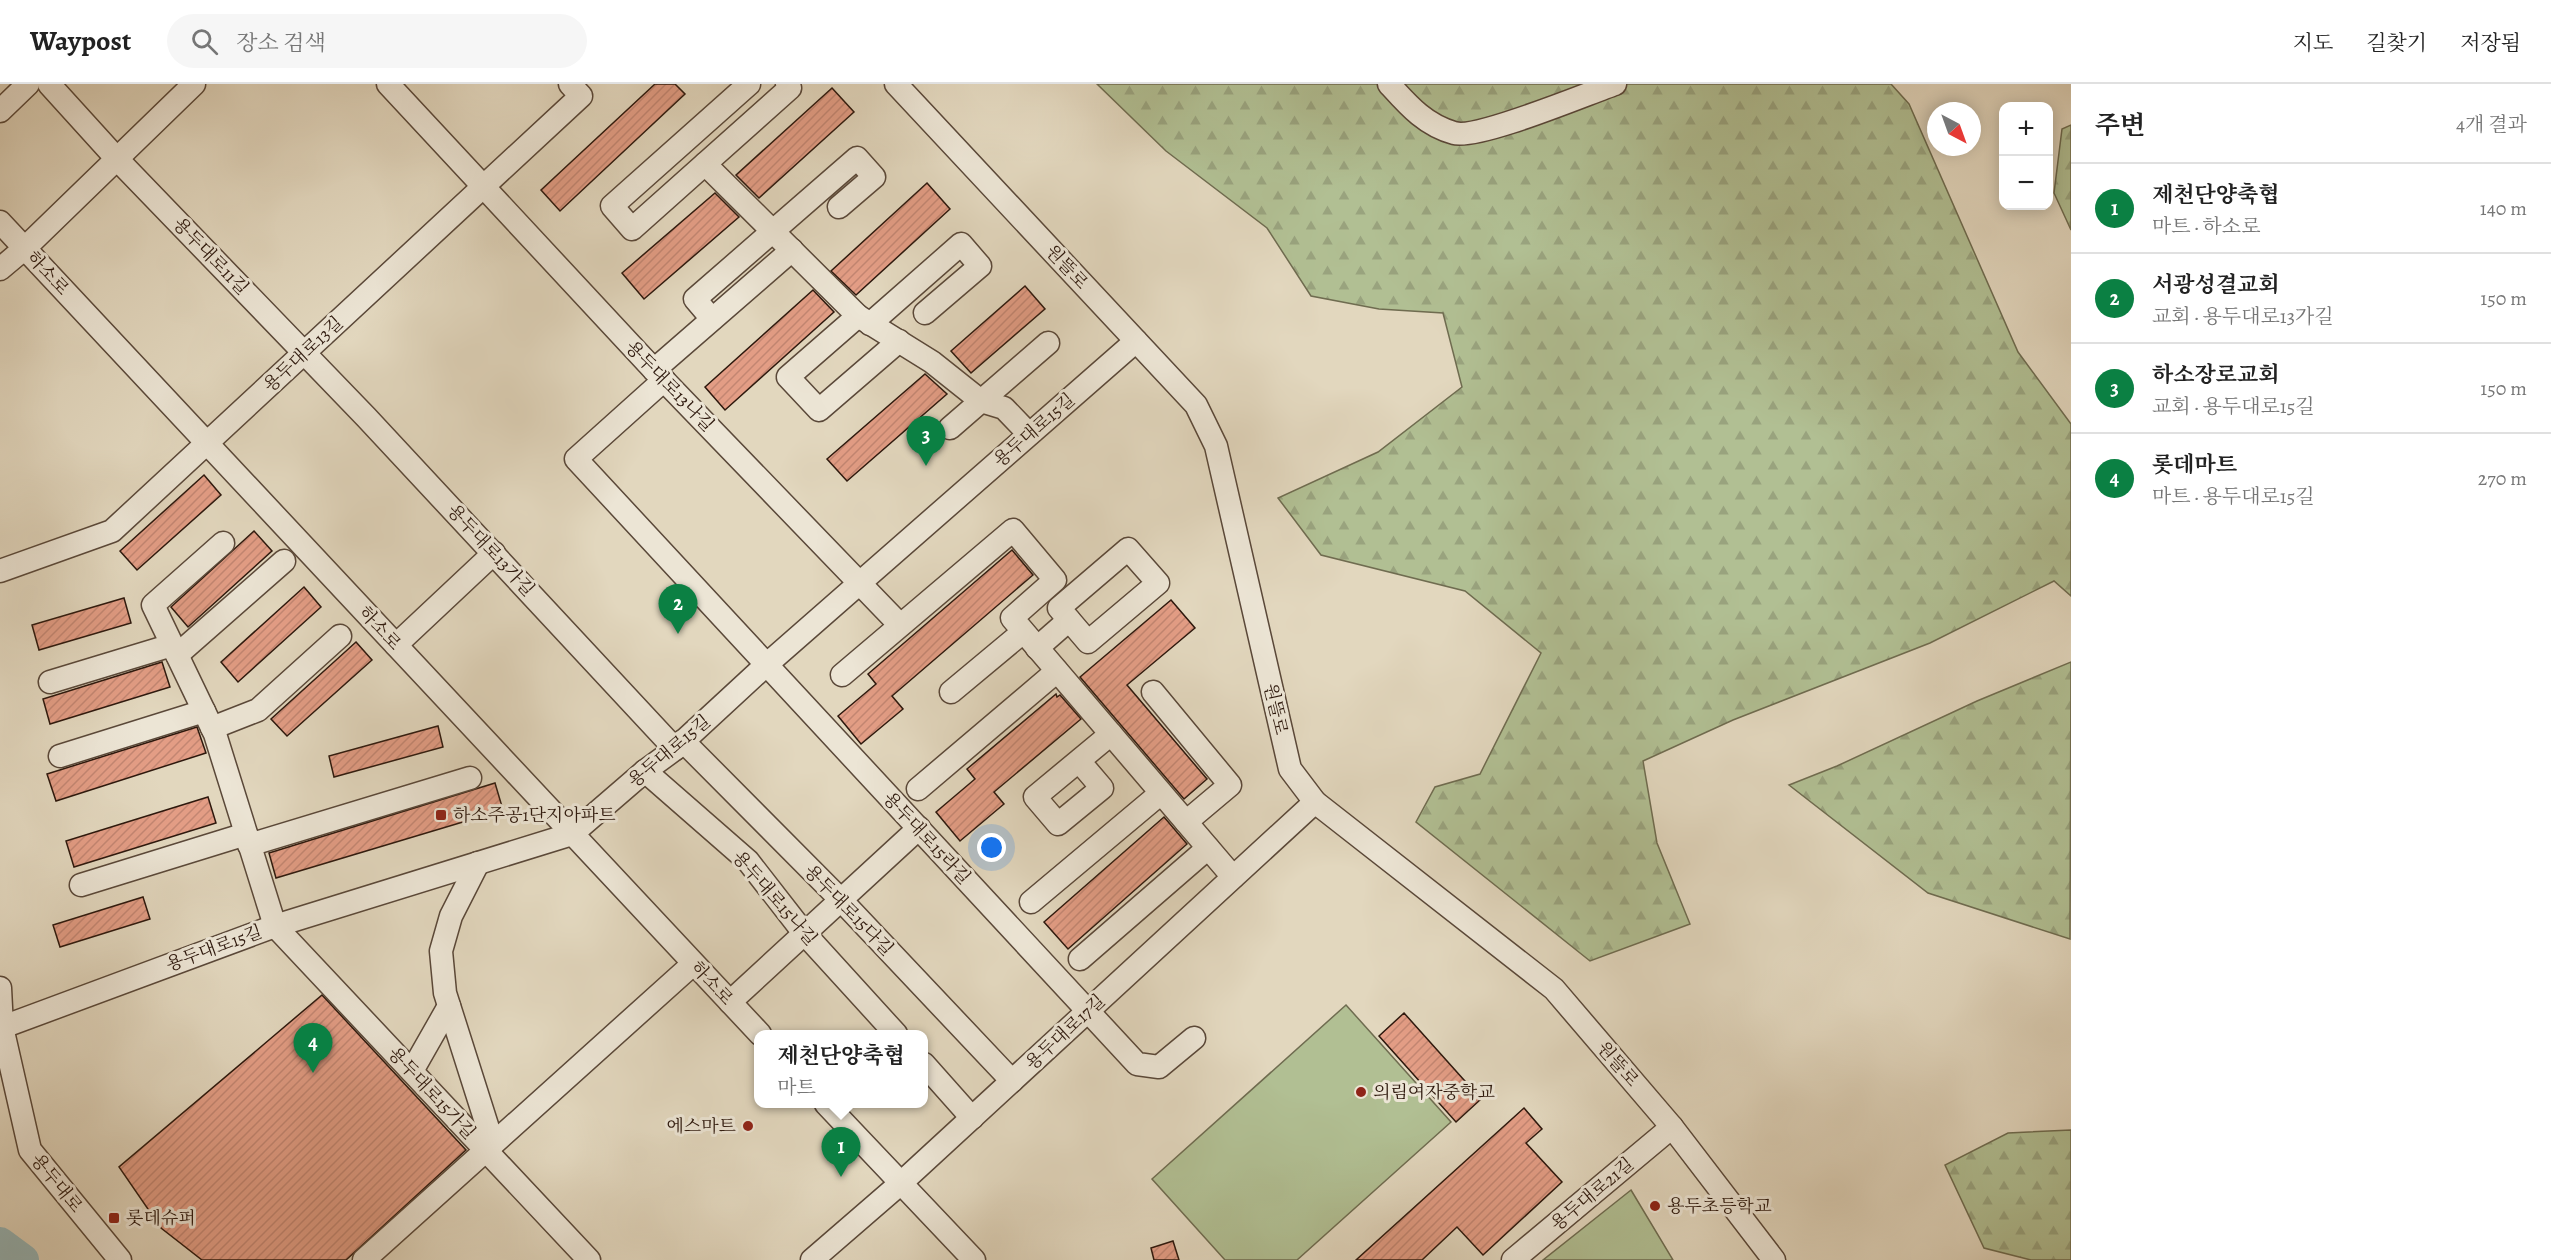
<!DOCTYPE html>
<html lang="ko">
<meta charset="utf-8">
<style>
:root{--surface:#fff;--page:#f6f6f6;--text:#222;--muted:#767676;--line:#e0e0e0;--accent:#0b8043}
body{margin:0;font-family:Alegreya,"Noto Serif KR",serif;background:var(--page);color:var(--text)}
.controls{position:absolute;right:18px;top:18px;display:grid;overflow:hidden;border-radius:12px;box-shadow:0 3px 15px #0003}
.controls button{width:54px;height:54px;display:grid;place-items:center;padding:0;border:0;border-bottom:2px solid var(--line);background:var(--surface);color:var(--text);font:30px sans-serif}
.compass{position:absolute;left:1927px;top:18px;width:54px;height:54px;border-radius:50%;background:var(--surface);box-shadow:0 3px 15px #0003;rotate:139deg}
.you{position:absolute;left:992px;top:764px;width:21px;height:21px;margin:-15px;border:4px solid #fff;border-radius:50%;background:#1a73e8;box-shadow:0 0 0 9px #1a73e833}
.badge{display:grid;place-items:center;width:39px;height:39px;border-radius:50%;background:var(--accent);color:#fff;font-size:20px;font-weight:700}
.pin{position:absolute;translate:-50% -50px;filter:drop-shadow(0 2px 3px #0008)}
.pin::after{content:'';position:absolute;top:32px;width:21px;height:18px;background:inherit;clip-path:polygon(0 0,100% 0,50% 100%)}
.popup{position:absolute;left:754px;top:946px;width:174px;height:78px;box-sizing:border-box;display:grid;place-content:center;border-radius:12px;background:var(--surface);filter:drop-shadow(0 2px 4px #0005);font-size:20px;white-space:nowrap;color:var(--muted)}
.popup b{font-size:22px;color:var(--text)}
.popup::after{content:'';position:absolute;left:50%;top:100%;margin-left:-12px;border:12px solid transparent;border-top-color:var(--surface)}
.list{margin:0;padding:0;list-style:none}
h2{display:flex;justify-content:space-between;align-items:center;height:78px;margin:0;padding:0 24px;font-size:26px}
h2 small{font-size:20px;font-weight:400;color:var(--muted)}
.list li{display:grid;grid-template-columns:39px 1fr auto;gap:18px;align-items:center;box-sizing:border-box;height:90px;padding:0 24px;border-top:2px solid var(--line)}
.list b{display:block;font-size:22px;white-space:nowrap}
.list p{margin:0;font-size:20px;white-space:nowrap;color:var(--muted)}
.list em{font-size:20px;font-style:normal;color:var(--muted)}
.icon{flex:none;width:33px;height:33px;fill:none;stroke:currentColor;stroke-width:2;stroke-linecap:round;stroke-linejoin:round}
.map{position:relative;flex:none;width:2071px;height:1176px;overflow:hidden}
header{display:flex;align-items:center;gap:36px;box-sizing:border-box;height:84px;padding:0 30px;background:var(--surface);border-bottom:2px solid var(--line)}
header strong{font-size:28px}
nav{display:flex;gap:33px;margin-inline-start:auto;font-size:21px}
.search{width:420px;height:54px;background:var(--page);display:flex;align-items:center;gap:15px;box-sizing:border-box;padding:0 21px;border-radius:33px;color:var(--muted);font-size:22px}
main{display:flex}
aside{flex:1;background:var(--surface)}
.map>svg:first-child{display:block}
.forest{fill:url(#forest-firs);stroke:#6f6c50;stroke-width:1.5}
.pitch{fill:#b1bf93;stroke:#6f6c50;stroke-width:1.5}
.lines{fill:none;stroke-linecap:round;stroke-linejoin:round}
.river{stroke:#97b8ba;stroke-width:32}
.building{fill:url(#building-hatch);stroke:#2d180d;stroke-width:1.5}
.minor-casing{stroke:#5a4839;stroke-width:25}
.minor{stroke:#ece5d5;stroke-width:22}
.poi-dot{fill:#8f2418;stroke:#ece5d5;stroke-width:2}
.labels{text-anchor:middle;stroke-width:6;stroke-linejoin:round;paint-order:stroke}
.street-label{font-size:18px;fill:#2d180d;stroke:#ece5d5}
.poi-label{font-size:18px;fill:#2d180d;stroke:#ece5d5;text-anchor:start}
</style>
<header>
<strong>Waypost</strong>
<div class="search"><svg class="icon" aria-label="search" viewBox="0 0 24 24"><circle cx="10" cy="10" r="6"/><path d="M15 15l6 6"/></svg>장소 검색</div>
<nav><a>지도</a><a>길찾기</a><a>저장됨</a></nav>
</header>
<main>
<div class="map">
<svg width="2071" height="1176" viewBox="0 0 2071 1176">
<defs>
<pattern id="forest-firs" width="22" height="20" patternUnits="userSpaceOnUse" patternTransform="scale(1.5)"><rect width="22" height="20" fill="#b1bf93"/><path d="M5 1l3.5 6h-7zM16 11l3.5 6h-7z" fill="#99a37e"/></pattern>
<pattern id="building-hatch" width="6" height="6" patternUnits="userSpaceOnUse" patternTransform="scale(1.5)"><rect width="6" height="6" fill="#e39d85"/><path d="M-1 1l2-2M0 6l6-6M5 7l2-2" fill="none" stroke="#c38672"/></pattern>
</defs>
<rect width="100%" height="100%" fill="#e2d7be"/>
<filter id="stains"><feTurbulence type="fractalNoise" baseFrequency=".00333" numOctaves="4"/><feColorMatrix values="0 0 0 0 .2 0 0 0 0 .09 0 0 0 0 .02 0 0 0 .5 -.17"/></filter>
<radialGradient id="worn" r=".72"><stop offset=".6" stop-color="#630" stop-opacity="0"/><stop offset="1" stop-color="#630" stop-opacity=".3"/></radialGradient>
<!-- forest -->
<g class="forest">
<polygon points="1097,0 1891,0 1909,20 2018,268 2071,340 2071,512 2054,497 1930,559 1733,636 1643,677 1657,759 1690,840 1590,877 1416,738 1435,703 1480,690 1541,569 1465,507 1321,471 1278,414 1378,368 1462,303 1443,229 1379,225 1311,212 1267,144 1166,67"/>
<polygon points="2071,41 2071,146 2054,109 2062,45"/>
<polygon points="2071,578 2070,855 1928,809 1789,701 1837,682 1977,617"/>
<polygon points="2071,1046 2071,1176 2031,1176 1984,1164 1945,1081 2008,1049"/>
</g>
<!-- pitch -->
<g class="pitch">
<polygon points="1346,921 1451,1038 1297,1176 1225,1176 1152,1095"/>
<polygon points="1631,1106 1673,1176 1543,1176"/>
</g>
<g class="lines">
<!-- river -->
<polyline class="river" points="0,1159 23,1176"/>
</g>
<!-- building -->
<g class="building">
<polygon points="655,0 675,0 685,10 560,127 541,106"/>
<polygon points="832,4 854,28 759,114 736,91"/>
<polygon points="927,99 950,125 856,211 831,187"/>
<polygon points="715,109 739,133 644,215 622,189"/>
<polygon points="1025,202 1045,225 971,289 951,267"/>
<polygon points="813,206 834,228 725,326 705,303"/>
<polygon points="925,290 947,310 847,397 827,375"/>
<polygon points="204,391 221,411 137,486 120,467"/>
<polygon points="254,447 272,467 188,543 171,523"/>
<polygon points="1012,466 1033,491 892,612 903,625 861,660 838,632 876,600 868,590"/>
<polygon points="304,503 321,523 238,598 221,578"/>
<polygon points="124,514 131,539 39,566 32,541"/>
<polygon points="1171,516 1195,544 1127,601 1207,695 1184,715 1080,593"/>
<polygon points="356,558 372,576 287,652 271,635"/>
<polygon points="162,578 170,603 50,640 43,615"/>
<polygon points="1056,610 1057,613 1060,611 1081,635 994,708 1004,720 960,757 936,728 975,695 967,685"/>
<polygon points="438,642 443,663 334,693 329,672"/>
<polygon points="197,643 206,669 56,717 47,690"/>
<polygon points="495,699 503,726 276,794 269,769"/>
<polygon points="208,713 216,739 74,783 66,757"/>
<polygon points="1164,733 1187,760 1068,865 1044,838"/>
<polygon points="143,813 150,835 60,863 53,841"/>
<polygon points="322,911 466,1066 346,1176 202,1176 161,1144 119,1083"/>
<polygon points="1404,929 1481,1015 1456,1038 1379,952"/>
<polygon points="1524,1024 1542,1045 1526,1059 1562,1098 1483,1171 1457,1143 1422,1176 1356,1176"/>
<polygon points="1173,1157 1179,1176 1154,1176 1151,1164"/>
</g>
<g class="lines">
<defs>
<g id="minor">
<polyline points="49,0 117,75 366,333 675,665"/>
<polyline points="388,0 654,286 900,541"/>
<polyline points="749,0 612,122 632,145 790,4 787,0"/>
<polyline points="896,0 1196,321 1216,362 1290,685 1315,718 1554,905 1672,1043 1774,1176"/>
<path d="M1389 0C1408 21 1425 41 1454 49 1477 56 1586 10 1615 0"/>
<polyline points="0,27 28,0"/>
<polyline points="705,80 858,232 932,278 981,317 1004,324 1029,350"/>
<polyline points="0,138 760,950"/>
<polyline points="0,185 25,164 194,0"/>
<polyline points="858,232 788,293 819,326 899,257"/>
<polyline points="712,235 695,215 857,74 874,93 839,123"/>
<polyline points="870,240 961,160 980,182 925,229"/>
<polyline points="654,286 792,166"/>
<polyline points="664,296 576,375 1137,980 1159,983 1194,954"/>
<polyline points="950,344 1048,259"/>
<polyline points="223,459 153,521 215,650 275,842 589,1176"/>
<polygon points="1128,465 1158,499 1088,558 1059,524"/>
<polyline points="0,487 112,447 581,12 570,0"/>
<polyline points="396,561 494,469"/>
<polyline points="1037,564 1069,536"/>
<polyline points="177,571 284,477"/>
<polyline points="842,591 1013,446 1055,496 1012,534 1233,793"/>
<polyline points="50,598 172,561"/>
<polyline points="951,608 1023,548"/>
<polyline points="1153,608 1230,701 1186,738"/>
<polyline points="212,644 258,626 340,552"/>
<polyline points="683,657 841,816 1012,997"/>
<polyline points="60,672 204,627"/>
<polyline points="1079,677 1102,704 1058,740 1035,713 1111,650"/>
<polyline points="645,687 748,777 804,849 896,950"/>
<polyline points="918,705 1057,587"/>
<polyline points="249,761 470,694"/>
<polyline points="478,779 451,832 441,867 445,909 493,1060"/>
<polyline points="81,801 246,750"/>
<polyline points="1031,818 1161,709"/>
<polyline points="1080,875 1208,764"/>
<polyline points="0,904 2,943 30,1066 120,1176"/>
<polyline points="730,918 919,744"/>
<polyline points="0,944 275,842 572,750 645,687 675,665 766,581 1136,257"/>
<polyline points="924,980 972,1034"/>
<polyline points="412,987 449,922"/>
<polyline points="826,1020 974,1176"/>
<polyline points="364,1176 693,880"/>
<polyline points="812,1176 901,1099 1315,718"/>
<polyline points="1513,1176 1672,1043"/>
</g>
</defs>
<!-- minor casing -->
<use href="#minor" class="minor-casing"/>
<!-- minor -->
<use href="#minor" class="minor"/>
</g>
<!-- markers -->
<g class="poi-dot">
<rect x="435" y="725" width="12" height="12" rx="3"/>
<circle cx="1361" cy="1008" r="6"/>
<circle cx="748" cy="1042" r="6"/>
<circle cx="1655" cy="1122" r="6"/>
<rect x="108" y="1128" width="12" height="12" rx="3"/>
</g>
<g class="labels">
<!-- street labels -->
<g class="street-label">
<text transform="translate(211 172) rotate(46)" y="6">용두대로11길</text>
<text transform="translate(1067 183) rotate(47)" y="6">원뜰로</text>
<text transform="translate(48 189) rotate(47)" y="6">하소로</text>
<text transform="translate(303 270) rotate(-43)" y="6">용두대로13길</text>
<text transform="translate(670 302) rotate(46)" y="6">용두대로13나길</text>
<text transform="translate(1034 346) rotate(-41)" y="6">용두대로15길</text>
<text transform="translate(491 466) rotate(47)" y="6">용두대로13가길</text>
<text transform="translate(380 544) rotate(47)" y="6">하소로</text>
<text transform="translate(1276 625) rotate(77)" y="6">원뜰로</text>
<text transform="translate(669 667) rotate(-40)" y="6">용두대로15길</text>
<text transform="translate(927 754) rotate(47)" y="6">용두대로15라길</text>
<text transform="translate(775 814) rotate(49)" y="6">용두대로15나길</text>
<text transform="translate(849 826) rotate(46)" y="6">용두대로15다길</text>
<text transform="translate(214 864) rotate(-20)" y="6">용두대로15길</text>
<text transform="translate(712 899) rotate(47)" y="6">하소로</text>
<text transform="translate(1065 948) rotate(-43)" y="6">용두대로17길</text>
<text transform="translate(1618 980) rotate(49)" y="6">원뜰로</text>
<text transform="translate(432 1009) rotate(47)" y="6">용두대로15가길</text>
<text transform="translate(57 1099) rotate(51)" y="6">용두대로</text>
<text transform="translate(1592 1110) rotate(-40)" y="6">용두대로21길</text>
</g>
<!-- poi labels -->
<g class="poi-label">
<text x="453" y="737">하소주공1단지아파트</text>
<text x="1373" y="1014">의림여자중학교</text>
<text x="736" y="1048" text-anchor="end">에스마트</text>
<text x="1667" y="1128">용두초등학교</text>
<text x="126" y="1140">롯데슈퍼</text>
</g>
</g>
<rect width="100%" height="100%" filter="url(#stains)"/>
<rect width="100%" height="100%" fill="url(#worn)"/>
</svg>
<div class="controls">
<button>+</button>
<button>−</button>
</div>
<svg class="compass" viewBox="-18 -18 36 36"><path d="M0-13l5 13h-10z" fill="#e53935"/><path d="M0 13l5-13h-10z" fill="#767676"/></svg>
<div class="you"></div>
<div class="pin badge" style="left:841px;top:1093px">1</div>
<div class="popup"><b>제천단양축협</b>마트</div>
<div class="pin badge" style="left:678px;top:550px">2</div>
<div class="pin badge" style="left:926px;top:382px">3</div>
<div class="pin badge" style="left:313px;top:989px">4</div>
</div>
<aside>
<h2>주변<small>4개 결과</small></h2>
<ul class="list">
<li><span class="badge">1</span><div><b>제천단양축협</b><p>마트 · 하소로</p></div><em>140 m</em></li>
<li><span class="badge">2</span><div><b>서광성결교회</b><p>교회 · 용두대로13가길</p></div><em>150 m</em></li>
<li><span class="badge">3</span><div><b>하소장로교회</b><p>교회 · 용두대로15길</p></div><em>150 m</em></li>
<li><span class="badge">4</span><div><b>롯데마트</b><p>마트 · 용두대로15길</p></div><em>270 m</em></li>
</ul>
</aside>
</main>
